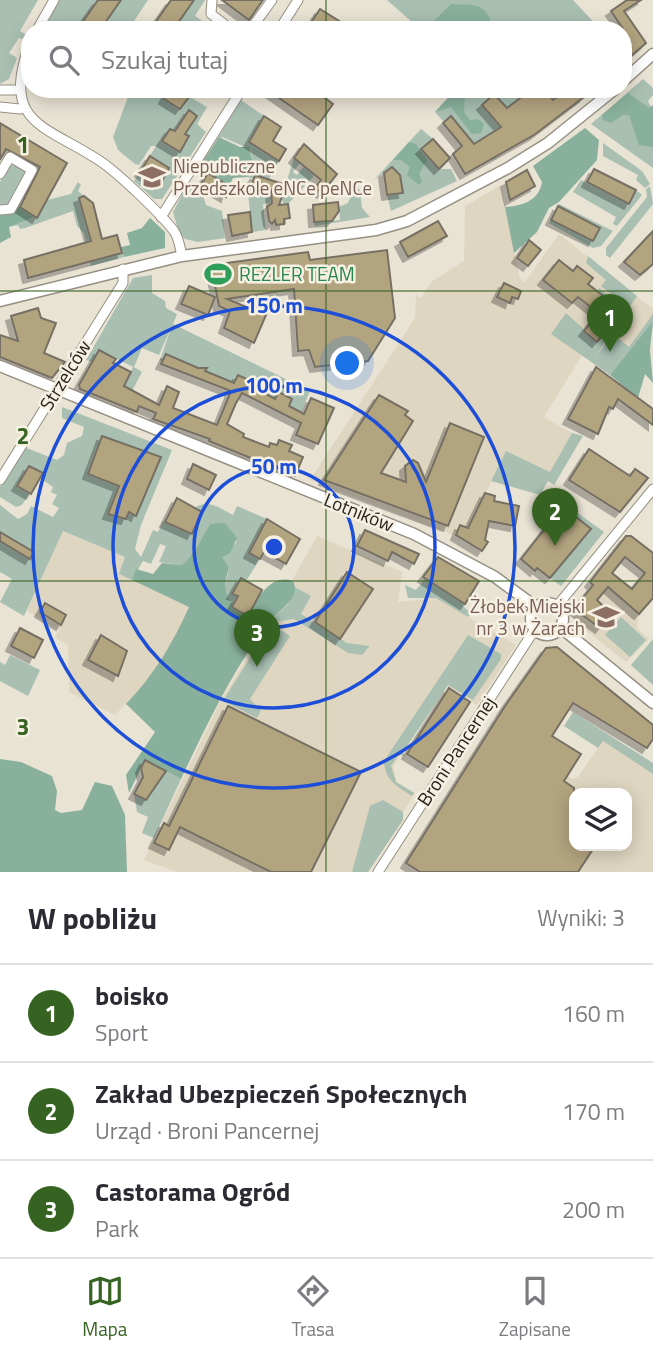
<!DOCTYPE html>
<html lang="pl">
<meta charset="utf-8">
<style>
:root{--surface:#fff;--page:#f2f2f3;--text:#2b2b33;--muted:#7c7c81;--line:#e1e1e2;--accent:#366321}
body{margin:0;font-family:"Titillium Web",sans-serif;background:var(--page);color:var(--text)}
.controls{position:absolute;right:21px;bottom:21px;display:grid;overflow:hidden;border-radius:14px;box-shadow:0 4px 18px #0003}
.controls button{width:63px;height:63px;display:grid;place-items:center;padding:0;border:0;border-bottom:2px solid var(--line);background:var(--surface);color:var(--text);font:35px sans-serif}
.you{position:absolute;left:348px;top:364px;width:24px;height:24px;margin:-18px;border:5px solid #fff;border-radius:50%;background:#1a73e8;box-shadow:0 0 0 10px #1a73e833}
.badge{display:grid;place-items:center;width:46px;height:46px;border-radius:50%;background:var(--accent);color:#fff;font-size:23px;font-weight:700}
.pin{position:absolute;translate:-50% -58px;filter:drop-shadow(0 2px 4px #0008)}
.pin::after{content:'';position:absolute;top:37px;width:24px;height:21px;background:inherit;clip-path:polygon(0 0,100% 0,50% 100%)}
.list{margin:0;padding:0;list-style:none}
h2{display:flex;justify-content:space-between;align-items:center;height:91px;margin:0;padding:0 28px;font-size:30px}
h2 small{font-size:23px;font-weight:400;color:var(--muted)}
.list li{display:grid;grid-template-columns:46px 1fr auto;gap:21px;align-items:center;box-sizing:border-box;height:98px;padding:0 28px;border-top:2px solid var(--line)}
.list b{display:block;font-size:26px;white-space:nowrap}
.list p{margin:0;font-size:23px;white-space:nowrap;color:var(--muted)}
.list em{font-size:23px;font-style:normal;color:var(--muted)}
.icon{flex:none;width:38px;height:38px;fill:none;stroke:currentColor;stroke-width:2;stroke-linecap:round;stroke-linejoin:round}
.map{position:relative;flex:none;width:653px;height:872px;overflow:hidden}
.search{position:absolute;background:var(--surface);box-shadow:0 4px 18px #0003;left:21px;right:21px;top:21px;height:77px;display:flex;align-items:center;gap:18px;box-sizing:border-box;padding:0 24px;border-radius:28px;color:var(--muted);font-size:26px}
.sheet{height:385px;background:var(--surface)}
nav{display:flex;justify-content:space-around;align-items:center;box-sizing:border-box;height:98px;border-top:2px solid var(--line);background:var(--surface);font-size:19px;color:var(--muted)}
nav a{display:grid;justify-items:center;gap:4px}
nav .on{color:var(--accent)}
.map>svg:first-child{display:block}
.built{fill:#dfd6c1;fill-rule:evenodd}
.green{fill:#a8bfb2}
.forest{fill:#89b09c}
.building{fill:#b3a480;stroke:#757063;stroke-width:2;fill-rule:evenodd;filter:url(#shadow)}
.lines{fill:none;stroke-linecap:round;stroke-linejoin:round}
.minor-casing{stroke:#969083;stroke-width:11}
.tertiary-casing{stroke:#969083;stroke-width:13}
.minor{stroke:#fff;stroke-width:9}
.tertiary{stroke:#fff;stroke-width:10}
.grid{fill:none;stroke:#366321;stroke-width:2;stroke-opacity:0.55}
.ring{fill:none;stroke:#1d4ed8;stroke-width:3.5}
.labels{text-anchor:middle;stroke-width:5;stroke-linejoin:round;paint-order:stroke}
.education-label{font-size:19px;fill:#785e54;stroke:#f6f0e2;text-anchor:start}
.leisure-label{font-size:19px;fill:#27864d;stroke:#f6f0e2;text-anchor:start}
.street-label{font-size:19px;fill:#25231e;stroke:#f6f0e2}
.grid-label{font-size:23px;text-anchor:middle;font-weight:bold;fill:#366321;stroke:#f6f0e2;stroke-width:5;stroke-linejoin:round;paint-order:stroke}
.centre{fill:#1d4ed8;stroke:#f6f0e2;stroke-width:3.5}
.ring-label{font-size:21px;text-anchor:middle;font-weight:bold;fill:#1d4ed8;stroke:#f6f0e2;stroke-width:5;stroke-linejoin:round;paint-order:stroke}
</style>
<div class="map">
<svg width="653" height="872" viewBox="0 0 653 872">
<defs>
<filter id="shadow"><feDropShadow dx="-5" dy="5" stdDeviation="0" flood-color="#0004"/></filter>
</defs>
<rect width="100%" height="100%" fill="#e9e3d4"/>
<!-- built -->
<g class="built">
<polygon points="501,185 520,279 525,282 559,234 653,309 653,321 610,375 582,355 544,417 572,433 550,473 506,452 463,539 310,480 415,318 416,295 421,298 431,282 464,261 465,206"/>
<polygon points="62,531 126,557 119,574 189,606 176,637 146,683 115,715 69,692 68,645 55,638 59,630 27,611"/>
<polygon points="317,536 402,572 398,602 436,598 516,645 477,705 448,686 393,766 397,782 415,793 403,812 403,820 368,872 177,872 144,860 221,700 268,623 294,619 348,653 368,650 370,647 347,643 301,614 311,596 290,584"/>
<polygon points="594,576 639,614 637,628 649,639 626,662 573,620 574,609 593,585 590,582"/>
<path d="M603 741 653 773V872H473L549 763 572 779 578 777ZM574 793H627V846H574Z"/>
</g>
<!-- green -->
<g class="green">
<polygon points="0,0 38,0 20,31 30,37 27,41 19,38 9,53 17,58 9,79 0,84"/>
<polygon points="59,0 148,0 128,30 44,30"/>
<polygon points="194,0 205,0 195,16 216,30 173,30"/>
<polygon points="387,0 573,0 601,30 421,30"/>
<polygon points="643,79 653,88 653,95 648,101 653,111 653,168 591,124"/>
<polygon points="119,89 169,89 164,99 181,107 190,97 207,107 197,124 206,132 162,199 154,199 134,181 156,146 151,146 139,165 135,164 118,150 113,137 128,97"/>
<polygon points="456,89 532,89 507,109 494,94 482,105 502,126 483,138 497,158 486,162 452,116 444,122 435,112"/>
<polygon points="241,100 264,116 249,142 279,161 269,179 255,175 254,179 247,177 255,171 250,149 222,137 216,141"/>
<polygon points="421,129 433,139 422,149 439,169 451,169 457,181 391,211 387,195 403,193 400,175 391,167 374,180"/>
<polygon points="603,143 642,171 650,184 645,188 636,180 638,175 603,156"/>
<polygon points="294,158 300,163 293,172 297,175 304,166 314,176 288,204 284,204 282,200 263,204 266,230 252,232 247,182 278,192 284,190"/>
<polygon points="15,165 24,169 26,175 10,204 4,206 0,204 0,182 9,166"/>
<polygon points="581,180 629,204 636,190 642,195 617,226 613,224 616,217 573,192"/>
<polygon points="78,182 81,185 78,191 84,196 79,199 98,259 122,253 124,257 91,266 84,233 77,226 73,211 25,228 20,229 18,225 8,227 38,215 47,200 71,194"/>
<polygon points="349,182 360,190 362,208 370,217 315,226 314,222 340,220 339,207 348,203 353,191 347,186"/>
<polygon points="650,186 653,204 610,258 606,255 606,248 647,197 646,189"/>
<polygon points="196,187 202,192 206,205 222,211 225,238 198,242 185,239 179,233 173,212 183,193 186,195 191,188"/>
<polygon points="559,204 613,231 601,246 593,248 549,223 551,220 593,241 600,227 558,206"/>
<polygon points="588,256 637,296 629,308 601,286 606,280 586,263"/>
<polygon points="152,275 152,293 165,301 166,308 177,314 173,324 310,391 301,412 260,391 262,386 238,375 234,383 166,354 162,362 160,360 171,328 159,355 142,348 134,367 142,372 132,391 124,387 133,367 100,350 92,362 86,360 133,278"/>
<polygon points="599,288 627,311 593,359 613,334 629,347 653,314 653,321 610,375 551,334 566,313 597,341 618,316 612,311 615,306 597,291"/>
<path d="M62 407 172 450 141 525 135 549 141 557 153 530 158 532 163 521 192 534 202 512 196 507C209 499 221 509 233 515L237 506 267 519 249 552 260 559 246 581 233 594 238 596 232 607 224 593 229 568 221 557 237 542 210 524C201 539 195 553 182 565L159 562 166 546 160 544 151 564 143 561 132 580 119 574 125 557 63 531 24 616 0 602 12 579 0 572V505L18 519 27 514 31 506 53 517 59 508 52 504 57 495 51 492 53 487 40 478 22 505 16 507 0 497V487L24 447 57 460 64 455 67 443 82 436 84 427 62 418Z"/>
<polygon points="572,433 583,436 554,485 548,481 540,495 491,481 506,451 550,472"/>
<polygon points="566,511 575,511 604,532 561,586 550,578 591,529 575,516 563,531 555,524"/>
<polygon points="426,578 459,595 457,599 465,604 464,607 472,614 468,617 436,598 408,598 405,585 416,590"/>
<polygon points="295,587 311,596 301,614 347,643 370,646 362,655 348,653 294,619 268,623 287,605"/>
<polygon points="621,617 646,640 630,657 605,635"/>
<polygon points="271,624 290,636 250,699 261,710 257,718 223,701"/>
<path d="M468 635 501 654V659L473 700 448 685 403 752 405 757 399 754 391 766 396 782 414 793 412 796C397 786 385 781 384 761Z"/>
<polygon points="653,639 653,685 631,665"/>
<polygon points="10,655 40,670 28,696 0,681 0,662 5,665"/>
<polygon points="573,712 653,763 653,774 603,741 598,748 564,726"/>
<polygon points="166,771 181,779 154,838 142,833 148,817 137,812 134,794 147,800"/>
<polygon points="383,800 403,812 403,820 368,872 352,872 370,806"/>
</g>
<!-- forest -->
<g class="forest">
<path d="M451 4C467 6 482 0 490 19L488 30H432L434 21Z"/>
<polygon points="456,89 482,89 476,98 465,96 464,112 470,120 478,119 484,124 481,133 472,134 451,107 435,112"/>
<polygon points="628,93 649,108 653,105 653,147 639,145 629,115 623,115 611,123 603,120 602,115"/>
<path d="M585 128 599 140 597 160 559 202 549 208 537 232 514 253 505 207C522 206 539 201 542 182L533 166Z"/>
<polygon points="219,137 240,147 249,147 255,171 247,177 233,178 229,186 199,167"/>
<polygon points="409,142 416,144 427,160 419,174 422,181 419,185 407,175 410,167 401,160 393,160"/>
<polygon points="19,206 39,215 9,227 11,237 0,243 0,214 10,213"/>
<polygon points="150,218 165,232 165,248 124,257 121,247 130,245 127,233 142,228"/>
<polygon points="653,321 650,350 653,383 645,374 638,398 610,375"/>
<path d="M225 523 237 538 230 553 222 557 229 568C221 593 226 603 248 615 257 599 270 573 293 581 302 598 277 611 268 624 234 667 205 728 181 779L145 760 129 793 126 775 155 732 126 704C154 675 173 643 189 607L132 580 136 569 153 574 162 563 182 565C195 553 201 539 210 524Z"/>
<polygon points="0,759 21,762 52,776 57,791 55,810 61,813 82,810 95,782 112,786 125,815 127,872 0,872"/>
</g>
<!-- building -->
<g class="building">
<polygon points="98,0 121,0 100,30 77,30"/>
<polygon points="171,0 194,0 173,30 150,30"/>
<polygon points="222,0 263,0 249,20"/>
<polygon points="627,0 641,0 624,11 646,43 623,63 623,29 611,11"/>
<polygon points="320,9 344,24 340,30 306,30"/>
<polygon points="169,89 195,89 180,109 164,99"/>
<polygon points="266,89 313,89 333,104 318,125"/>
<polygon points="532,89 544,89 553,100 568,89 577,89 584,97 534,135 465,174 453,154 462,146 443,123 451,116 474,144 501,127 482,105 494,94 507,108"/>
<polygon points="189,110 197,116 185,134 189,136 180,152 162,141 170,129 175,131"/>
<polygon points="264,116 281,127 273,141 286,149 279,161 249,142"/>
<polygon points="0,123 67,163 37,218 20,207 40,167 6,149 0,160"/>
<polygon points="433,139 450,158 439,169 421,149"/>
<polygon points="304,144 337,174 322,193 315,188 321,180 294,158"/>
<polygon points="150,156 169,168 160,184 140,172"/>
<polygon points="392,167 400,175 403,193 387,195 384,173"/>
<polygon points="594,169 636,190 629,204 587,182"/>
<polygon points="527,170 535,186 510,200 506,182"/>
<polygon points="208,173 229,186 226,197 202,183"/>
<polygon points="255,175 286,185 279,205 288,204 290,218 284,219 284,224 276,225 275,220 272,224 269,221 267,207 272,203 271,190 252,184"/>
<polygon points="84,196 93,203 102,239 117,235 122,253 28,278 24,260 91,241 79,198"/>
<polygon points="338,202 339,211 332,221 314,222 313,205"/>
<polygon points="558,206 600,228 593,241 551,220"/>
<polygon points="250,212 252,232 232,236 228,215"/>
<polygon points="438,221 447,236 408,257 400,242"/>
<polygon points="653,231 653,264 640,275 624,262"/>
<polygon points="529,240 541,250 528,266 517,258"/>
<polygon points="387,250 395,318 368,361 315,367 309,350 298,351 294,289 227,299 266,315 254,343 224,328 230,311 219,306 211,265 308,252 310,260"/>
<polygon points="559,260 573,271 577,266 593,278 588,284 616,306 612,311 618,316 597,342 584,331 598,313 578,297 572,303 543,280"/>
<polygon points="504,283 521,291 518,299 512,297 510,303 497,297"/>
<polygon points="189,286 215,297 208,315 181,304"/>
<polygon points="38,308 41,318 56,323 44,353 65,362 52,378 0,357 0,335 18,341 11,316"/>
<polygon points="99,350 116,359 113,363 131,372 124,386 159,405 167,386 179,392 173,408 217,425 231,391 161,364 166,354 198,368 207,368 205,371 234,383 238,375 262,386 260,391 275,399 279,392 292,399 289,406 304,414 311,398 334,408 318,444 296,435 301,423 242,393 236,403 227,424 244,434 243,437 269,447 270,443 277,445 279,440 292,445 289,451 303,457 295,476 209,441 210,439 153,419 156,413 139,406 137,412 80,389 79,385"/>
<polygon points="596,367 653,409 653,425 618,399 613,409 609,407 598,434 568,419"/>
<polygon points="379,395 408,411 405,415 413,421 381,473 406,482 405,466 413,460 418,463 426,482 450,423 484,437 448,526 324,480"/>
<polygon points="102,436 161,457 136,516 129,512 126,519 108,514 119,486 88,474"/>
<polygon points="589,449 630,476 635,469 648,478 620,512 569,480"/>
<polygon points="193,464 216,475 209,490 187,479"/>
<polygon points="29,466 43,473 31,494 17,486"/>
<polygon points="485,493 495,496 494,501 519,506 515,526 489,521 485,540 488,542 482,551 456,535 460,525 468,528"/>
<polygon points="177,498 202,512 192,534 165,522"/>
<polygon points="575,516 591,529 550,578 537,568 535,571 521,559 551,521 563,531"/>
<polygon points="267,519 300,539 286,564 264,552 260,559 249,553"/>
<polygon points="365,530 419,554 414,564 392,552 388,561 357,546"/>
<polygon points="0,532 34,552 30,559 0,541"/>
<path d="M626 536H631L653 553V598L639 614 608 587 597 600 608 611 605 615 608 618 600 628 574 609 593 585 590 582ZM625 557 645 573 632 589 612 573Z"/>
<polygon points="438,557 479,581 465,604 423,577"/>
<polygon points="347,572 373,589 340,639 315,622"/>
<polygon points="241,578 262,590 248,616 232,607 238,596 232,594"/>
<polygon points="45,603 66,615 61,625 40,612"/>
<polygon points="20,628 43,640 34,658 11,646"/>
<polygon points="101,635 127,651 118,676 88,660"/>
<polygon points="557,647 653,725 653,739 647,748 573,703 552,736 581,754 564,781 574,788 574,846 595,846 578,872 420,872 406,863 505,706 546,648"/>
<polygon points="449,688 470,702 428,767 407,754"/>
<polygon points="228,706 361,772 311,872 271,872 180,827 169,850 154,843 164,823 169,826"/>
<polygon points="145,760 166,771 146,800 134,794 143,777 141,768"/>
</g>
<g class="lines">
<defs>
<g id="minor">
<polyline points="212,0 211,14 232,30"/>
<polyline points="37,30 54,0"/>
<polyline points="250,30 272,0"/>
<polyline points="279,30 298,0"/>
<path d="M30 43C0 125 46 125 100 161 118 173 161 214 174 231 179 238 180 248 182 256"/>
<polyline points="0,90 14,90"/>
<polyline points="0,107 20,109"/>
<polyline points="0,174 10,157 32,170 11,209 0,210"/>
<polyline points="161,217 242,89"/>
<polyline points="0,480 123,283 123,269"/>
<polyline points="557,606 653,489"/>
<polyline points="378,872 535,629"/>
</g>
<g id="tertiary">
<polyline points="623,81 653,54"/>
<polyline points="0,301 182,256 376,230 407,221 508,168 548,143 615,89"/>
<polyline points="0,366 414,534 495,577 536,607"/>
<circle cx="547" cy="619" r="16"/>
<polyline points="560,627 653,703"/>
</g>
</defs>
<!-- minor casing -->
<use href="#minor" class="minor-casing"/>
<!-- tertiary casing -->
<use href="#tertiary" class="tertiary-casing"/>
<!-- minor -->
<use href="#minor" class="minor"/>
<!-- tertiary -->
<use href="#tertiary" class="tertiary"/>
</g>
<!-- grid -->
<path class="grid" d="M326 0V30M326 89V872M0 291H653M0 581H653"/>
<!-- distance rings -->
<g class="ring">
<circle cx="274" cy="547" r="80"/>
<circle cx="274" cy="547" r="161"/>
<circle cx="274" cy="547" r="241"/>
</g>
<!-- icons -->
<defs>
<symbol id="school-bare" viewBox="-9 -9 18 18"><path d="M0-5L7-2L0 1L-7-2ZM-4 1L0 2.5L4 1V4Q0 6-4 4Z" fill="#8d6e63" stroke="#f6f0e2" stroke-width="2.5" paint-order="stroke"/></symbol>
<symbol id="stadium-bare" viewBox="-9 -9 18 18"><path d="M0-5a6.5 5 0 1 0 0 10a6.5 5 0 1 0 0-10ZM-3.5-1.8h7v3.6h-7Z" fill="#2e9e5b" stroke="#f6f0e2" stroke-width="2.5" paint-order="stroke"/></symbol>
</defs>
<g fill-rule="evenodd">
<use href="#school-bare" x="133" y="158" width="38" height="38"/>
<use href="#stadium-bare" x="199" y="255" width="38" height="38"/>
<use href="#school-bare" x="587" y="598" width="38" height="38"/>
</g>
<g class="labels">
<!-- education labels -->
<g class="education-label">
<text x="173" y="173">Niepubliczne<tspan x="173" dy="22">Przedszkole eNCe peNCe</tspan></text>
<text x="585" y="613" text-anchor="end">Żłobek Miejski<tspan x="585" dy="22">nr 3 w Żarach</tspan></text>
</g>
<!-- leisure labels -->
<g class="leisure-label">
<text x="239" y="281">REZLER TEAM</text>
</g>
<!-- street labels -->
<g class="street-label">
<text transform="translate(65 375) rotate(-58)" y="7">Strzelców</text>
<text transform="translate(359 512) rotate(22)" y="7">Lotników</text>
<text transform="translate(456 751) rotate(-57)" y="7">Broni Pancernej</text>
</g>
</g>
<g class="grid-label">
<text x="23" y="153">1</text>
<text x="23" y="444">2</text>
<text x="23" y="735">3</text>
</g>
<circle cx="274" cy="547" r="10" class="centre"/>
<g class="ring-label">
<text x="274" y="313">150 m</text>
<text x="274" y="393">100 m</text>
<text x="274" y="474">50 m</text>
</g>
</svg>
<div class="controls">
<button><svg class="icon" aria-label="layers" viewBox="0 0 24 24"><path d="M12 4l9 5-9 5-9-5zM3 14l9 5 9-5"/></svg></button>
</div>
<div class="you"></div>
<div class="pin badge" style="left:610px;top:352px">1</div>
<div class="pin badge" style="left:555px;top:546px">2</div>
<div class="pin badge" style="left:257px;top:667px">3</div>
<div class="search"><svg class="icon" aria-label="search" viewBox="0 0 24 24"><circle cx="10" cy="10" r="6"/><path d="M15 15l6 6"/></svg>Szukaj tutaj</div>
</div>
<section class="sheet">
<h2>W pobliżu<small>Wyniki: 3</small></h2>
<ul class="list">
<li><span class="badge">1</span><div><b>boisko</b><p>Sport</p></div><em>160 m</em></li>
<li><span class="badge">2</span><div><b>Zakład Ubezpieczeń Społecznych</b><p>Urząd · Broni Pancernej</p></div><em>170 m</em></li>
<li><span class="badge">3</span><div><b>Castorama Ogród</b><p>Park</p></div><em>200 m</em></li>
</ul>
</section>
<nav>
<a class="on"><svg class="icon" aria-label="map" viewBox="0 0 24 24"><path d="M3 6l6-2 6 2 6-2v14l-6 2-6-2-6 2zM9 4v14M15 6v14"/></svg>Mapa</a>
<a><svg class="icon" aria-label="directions" viewBox="0 0 24 24"><path d="M12 3l9 9-9 9-9-9zM9 14v-3h6M13 9l2 2-2 2"/></svg>Trasa</a>
<a><svg class="icon" aria-label="saved" viewBox="0 0 24 24"><path d="M7 4h10v16l-5-4-5 4z"/></svg>Zapisane</a>
</nav>
